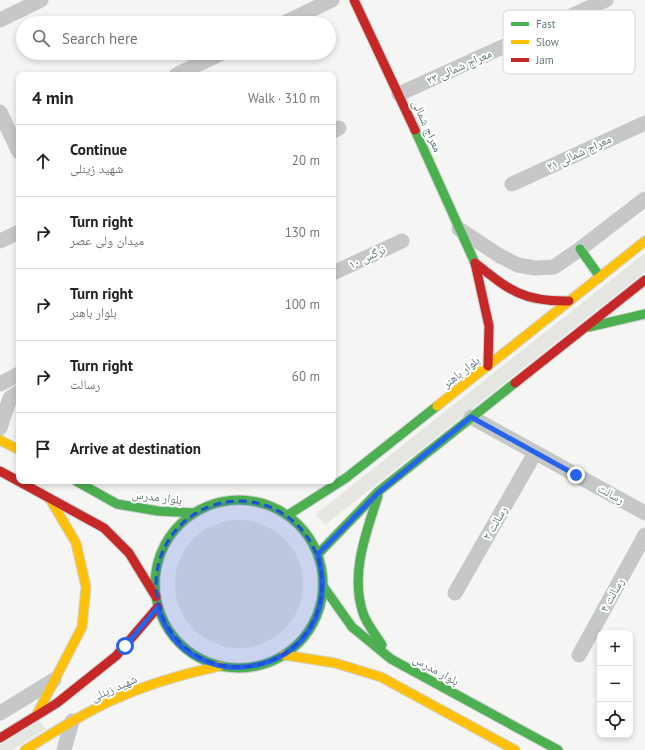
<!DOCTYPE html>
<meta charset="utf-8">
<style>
:root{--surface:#fff;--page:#f2f2f2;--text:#202124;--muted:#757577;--line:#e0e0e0}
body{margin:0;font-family:"PT Sans","Noto Naskh Arabic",sans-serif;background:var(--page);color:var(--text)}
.controls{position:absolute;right:12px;bottom:12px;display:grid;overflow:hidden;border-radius:8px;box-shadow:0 2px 6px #0003}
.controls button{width:36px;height:36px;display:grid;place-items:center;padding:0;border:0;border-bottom:1px solid var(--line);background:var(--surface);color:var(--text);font:20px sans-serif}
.stop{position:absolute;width:12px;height:12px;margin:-9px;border:3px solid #2563eb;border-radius:50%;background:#fff}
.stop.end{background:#2563eb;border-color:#fff;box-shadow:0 1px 4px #0008}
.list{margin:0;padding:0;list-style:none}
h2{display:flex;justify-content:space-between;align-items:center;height:52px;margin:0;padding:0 16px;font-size:17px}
h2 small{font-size:13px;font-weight:400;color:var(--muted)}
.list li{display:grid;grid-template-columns:26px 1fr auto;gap:12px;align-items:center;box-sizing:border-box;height:72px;padding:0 16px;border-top:1px solid var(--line)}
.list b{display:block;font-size:15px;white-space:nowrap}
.list p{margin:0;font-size:13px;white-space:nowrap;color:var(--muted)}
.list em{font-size:13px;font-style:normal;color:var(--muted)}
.icon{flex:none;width:22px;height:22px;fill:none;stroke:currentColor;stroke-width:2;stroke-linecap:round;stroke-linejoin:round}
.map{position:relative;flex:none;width:645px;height:750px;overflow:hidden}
.search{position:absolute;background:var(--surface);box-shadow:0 2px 6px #0003;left:16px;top:16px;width:320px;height:44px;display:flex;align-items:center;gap:10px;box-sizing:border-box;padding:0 14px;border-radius:22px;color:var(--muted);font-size:15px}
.panel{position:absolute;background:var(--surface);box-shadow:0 2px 6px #0003;left:16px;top:72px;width:320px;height:412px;border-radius:8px}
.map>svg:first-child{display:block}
.green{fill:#e5e6e1}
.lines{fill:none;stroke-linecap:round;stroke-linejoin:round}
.fast-casing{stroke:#cfd1d1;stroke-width:11}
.slow-casing{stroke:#cfd1d1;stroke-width:11}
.jam-casing{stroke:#cfd1d1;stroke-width:11}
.street{stroke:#c5c7c8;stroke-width:15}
.fast{stroke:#4caf50;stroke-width:9}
.slow{stroke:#ffc107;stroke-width:9}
.jam{stroke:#c62828;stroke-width:9}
.route{stroke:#2563eb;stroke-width:5}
.marked{fill:#1d4ed8;fill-opacity:0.2;stroke:#1d4ed8;stroke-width:3;stroke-dasharray:8 5;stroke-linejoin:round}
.labels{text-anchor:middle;stroke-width:4;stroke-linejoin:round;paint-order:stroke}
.street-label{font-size:12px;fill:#64797a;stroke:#fff}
.key{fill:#fff;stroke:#d0d7d7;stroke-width:1}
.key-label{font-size:11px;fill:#64797a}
</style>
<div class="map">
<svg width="645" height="750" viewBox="0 0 645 750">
<rect width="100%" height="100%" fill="#f5f5f4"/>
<!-- green -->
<g class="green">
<polygon points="645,253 645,272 325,525 316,514"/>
<circle cx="239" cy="584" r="64"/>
<polygon points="40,721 46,729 12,750 0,750 0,745"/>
</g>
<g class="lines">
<defs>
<g id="fast">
<polyline points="415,130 475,263"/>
<polyline points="580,249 600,277"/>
<polyline points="589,327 645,314"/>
<polyline points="76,481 117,504 158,511 194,513"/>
<path d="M378 496C366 533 350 574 363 613 367 625 376 635 382 645"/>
<circle cx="239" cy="584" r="84"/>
<polyline points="288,515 346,478 437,406"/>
<polyline points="318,554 379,491 515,383"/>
<polyline points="323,586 352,627 391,659 558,750"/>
</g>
<g id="slow">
<polyline points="437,406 645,241"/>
<polyline points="0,440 19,450"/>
<polyline points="284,655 335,663 381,677 515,750"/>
<polyline points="36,716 82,627 86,587 76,543 50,499"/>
<path d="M25 750C54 732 82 714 113 700 147 684 183 674 220 666"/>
</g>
<g id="jam">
<polyline points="354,0 415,130"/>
<path d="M488 366 489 326 475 263C509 290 523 302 569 301"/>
<polyline points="515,383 645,280"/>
<polyline points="0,471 104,528 129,553 156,597"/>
<polyline points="0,738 57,703 116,656 158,607"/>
</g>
</defs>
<!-- fast casing -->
<use href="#fast" class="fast-casing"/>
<!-- slow casing -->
<use href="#slow" class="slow-casing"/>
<!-- jam casing -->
<use href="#jam" class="jam-casing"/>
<!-- street -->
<g class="street">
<polyline points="0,20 41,0"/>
<polyline points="284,23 332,0"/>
<polyline points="176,75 222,53"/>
<polyline points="399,94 606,0"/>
<polyline points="0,112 19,152"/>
<polyline points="333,131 339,128"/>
<polyline points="512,184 645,123"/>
<polyline points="459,229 500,256 518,265 535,268 554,267 580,249 645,199"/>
<polyline points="0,241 19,232"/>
<polyline points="333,273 402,241"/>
<polyline points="0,384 19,374"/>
<polyline points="471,417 645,513"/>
<polyline points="0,428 10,398 19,392"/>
<polyline points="455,593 535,453"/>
<polyline points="579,655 645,535"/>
<polyline points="0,713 54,680"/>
<polyline points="64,750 72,721"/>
</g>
<!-- fast -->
<use href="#fast" class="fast"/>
<!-- slow -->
<use href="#slow" class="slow"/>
<!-- jam -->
<use href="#jam" class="jam"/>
</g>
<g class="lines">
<!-- route -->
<path class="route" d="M125 646 158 607C186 709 351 675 318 554L379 492 471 417 576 475"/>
</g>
<!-- marked area -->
<path class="marked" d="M156 584a83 83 0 1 1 166 0a83 83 0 1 1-166 0Z"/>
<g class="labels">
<!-- street labels -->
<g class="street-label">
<text transform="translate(459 67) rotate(-24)" y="4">معراج شمالی ۲۳</text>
<text transform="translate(427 126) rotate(66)" y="4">معراج شمالی</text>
<text transform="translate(579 153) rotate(-25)" y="4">معراج شمالی ۲۱</text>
<text transform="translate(367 257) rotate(-25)" y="4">نرگس ۱۰</text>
<text transform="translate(461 372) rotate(-38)" y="4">بلوار باهنر</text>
<text transform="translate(611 494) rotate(29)" y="4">رسالت</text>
<text transform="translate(157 497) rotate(7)" y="4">بلوار مدرس</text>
<text transform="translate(495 523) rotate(-60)" y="4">رسالت ۲</text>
<text transform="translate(612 595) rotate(-61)" y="4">رسالت ۴</text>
<text transform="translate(436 670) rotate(29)" y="4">بلوار مدرس</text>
<text transform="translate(114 688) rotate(-24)" y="4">شهید زینلی</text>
</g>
</g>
<!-- legend -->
<rect x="503" y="10" width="132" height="64" rx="6" class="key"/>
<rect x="511" y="22" width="18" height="4" fill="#4caf50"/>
<rect x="511" y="40" width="18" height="4" fill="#ffc107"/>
<rect x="511" y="58" width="18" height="4" fill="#c62828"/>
<g class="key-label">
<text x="536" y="28">Fast</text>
<text x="536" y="46">Slow</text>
<text x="536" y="64">Jam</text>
</g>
</svg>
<div class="controls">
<button>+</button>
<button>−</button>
<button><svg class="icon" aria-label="locate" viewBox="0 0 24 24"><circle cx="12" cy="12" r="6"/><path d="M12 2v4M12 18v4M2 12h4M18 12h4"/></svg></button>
</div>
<div class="stop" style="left:125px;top:646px"></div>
<div class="stop end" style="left:576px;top:475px"></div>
<div class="search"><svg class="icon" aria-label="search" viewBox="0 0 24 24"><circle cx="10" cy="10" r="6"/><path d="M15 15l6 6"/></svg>Search here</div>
<section class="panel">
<h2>4 min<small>Walk · 310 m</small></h2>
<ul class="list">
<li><svg class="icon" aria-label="ahead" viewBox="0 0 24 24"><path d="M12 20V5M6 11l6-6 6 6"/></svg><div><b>Continue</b><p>شهید زینلی</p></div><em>20 m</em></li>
<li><svg class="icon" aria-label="right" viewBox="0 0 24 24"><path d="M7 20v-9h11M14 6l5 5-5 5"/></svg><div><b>Turn right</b><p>میدان ولی عصر</p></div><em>130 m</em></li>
<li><svg class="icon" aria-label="right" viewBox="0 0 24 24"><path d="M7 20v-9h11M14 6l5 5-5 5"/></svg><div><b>Turn right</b><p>بلوار باهنر</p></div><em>100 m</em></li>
<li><svg class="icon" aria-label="right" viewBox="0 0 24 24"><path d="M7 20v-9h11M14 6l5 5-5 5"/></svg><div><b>Turn right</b><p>رسالت</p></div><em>60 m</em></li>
<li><svg class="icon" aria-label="arrive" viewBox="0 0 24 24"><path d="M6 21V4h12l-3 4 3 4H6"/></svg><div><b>Arrive at destination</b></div></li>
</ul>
</section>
</div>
